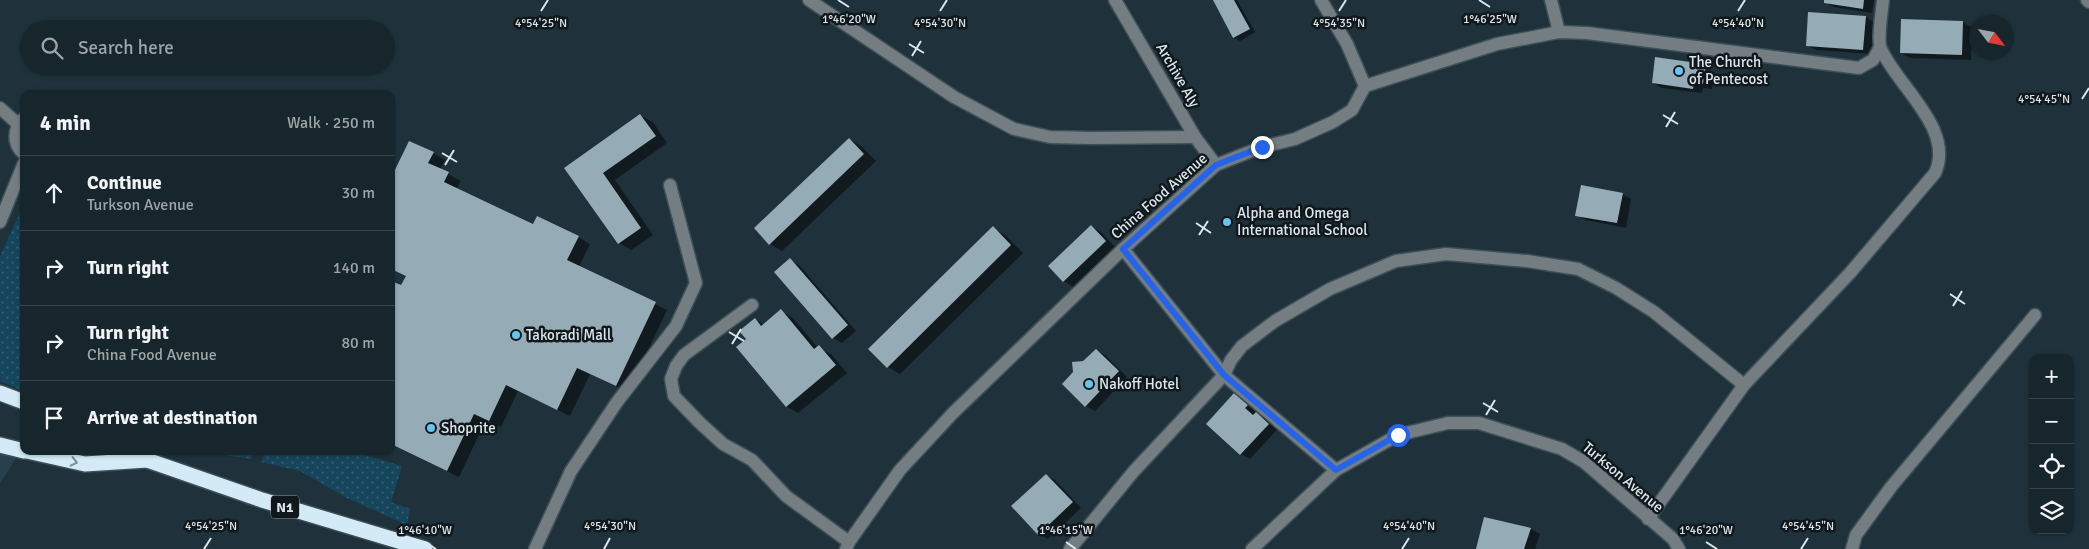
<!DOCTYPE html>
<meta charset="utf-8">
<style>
:root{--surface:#17262c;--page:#202e34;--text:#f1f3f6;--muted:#9ea5a9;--line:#364348}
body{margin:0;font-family:Signika,sans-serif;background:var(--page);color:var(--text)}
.controls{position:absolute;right:15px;bottom:15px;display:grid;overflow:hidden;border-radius:10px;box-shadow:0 1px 4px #0004}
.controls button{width:45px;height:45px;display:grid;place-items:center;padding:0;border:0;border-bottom:1px solid var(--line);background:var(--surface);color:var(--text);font:25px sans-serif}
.compass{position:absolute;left:1969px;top:15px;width:45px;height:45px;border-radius:50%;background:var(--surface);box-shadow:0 1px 4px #0004;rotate:122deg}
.stop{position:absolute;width:15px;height:15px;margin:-11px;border:4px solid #2563eb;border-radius:50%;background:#fff}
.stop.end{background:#2563eb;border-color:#fff;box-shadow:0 1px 5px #0008}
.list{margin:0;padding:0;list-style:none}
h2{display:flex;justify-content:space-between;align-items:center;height:65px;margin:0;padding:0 20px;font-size:21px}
h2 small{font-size:16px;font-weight:400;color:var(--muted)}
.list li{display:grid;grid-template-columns:32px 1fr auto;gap:15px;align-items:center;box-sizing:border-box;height:75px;padding:0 20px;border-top:1px solid var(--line)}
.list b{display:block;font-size:19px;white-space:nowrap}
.list p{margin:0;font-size:16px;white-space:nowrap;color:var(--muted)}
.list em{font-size:16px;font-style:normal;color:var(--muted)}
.icon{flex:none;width:28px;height:28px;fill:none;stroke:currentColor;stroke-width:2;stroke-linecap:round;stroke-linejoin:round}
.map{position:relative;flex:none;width:2089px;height:549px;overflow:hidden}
.search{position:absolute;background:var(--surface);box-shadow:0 1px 4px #0004;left:20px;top:20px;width:375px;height:55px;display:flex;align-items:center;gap:12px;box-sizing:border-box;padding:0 18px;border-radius:28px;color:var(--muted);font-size:19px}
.panel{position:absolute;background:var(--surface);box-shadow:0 1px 4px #0004;left:20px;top:90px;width:375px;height:365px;border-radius:10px}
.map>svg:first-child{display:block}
.built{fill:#26404c}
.grass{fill:url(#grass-dots)}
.shadow{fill:#0007}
.building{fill:#95abb6}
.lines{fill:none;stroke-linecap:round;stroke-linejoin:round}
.minor-casing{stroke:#3d4f57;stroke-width:15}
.highway-casing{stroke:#3d4f57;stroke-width:18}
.minor{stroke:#747d82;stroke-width:12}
.highway{stroke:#d4ebf7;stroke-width:15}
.oneway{stroke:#7c8c94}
.route{stroke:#2563eb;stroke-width:6}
.ticks{fill:none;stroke:#dbe6ec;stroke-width:2}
.poi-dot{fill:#67c4ef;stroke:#10181c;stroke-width:2}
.labels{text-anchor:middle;stroke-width:5;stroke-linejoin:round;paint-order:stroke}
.shield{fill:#10181c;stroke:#9ea8ae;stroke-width:1}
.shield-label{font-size:14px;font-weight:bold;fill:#dbe6ec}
.poi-label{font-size:15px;fill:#dbe6ec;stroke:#10181c;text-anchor:start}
.street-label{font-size:15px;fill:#dbe6ec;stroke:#10181c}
.ticks-label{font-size:12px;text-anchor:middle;fill:#dbe6ec;stroke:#10181c;stroke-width:5;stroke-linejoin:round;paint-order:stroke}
</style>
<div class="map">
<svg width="2089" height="549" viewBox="0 0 2089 549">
<defs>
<pattern id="grass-dots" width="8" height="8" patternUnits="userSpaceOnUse" patternTransform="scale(1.25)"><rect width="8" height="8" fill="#15465c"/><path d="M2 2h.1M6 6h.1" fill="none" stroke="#366174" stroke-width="1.8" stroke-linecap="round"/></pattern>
</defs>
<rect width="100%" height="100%" fill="#1f323b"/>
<!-- built -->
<polygon class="built" points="0,441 23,448 0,483"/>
<!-- grass -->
<g class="grass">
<polygon points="24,204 24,391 0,381 0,256"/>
<polygon points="196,451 254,451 251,459"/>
<polygon points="265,451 351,451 402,466 391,502 410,509 407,525 347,498 300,471 261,462"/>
</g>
<!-- shadow -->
<g class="shadow">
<polygon points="1216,0 1237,0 1255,32 1240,41 1234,38 1214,1"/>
<polygon points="1825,0 1874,0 1872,13 1834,7 1825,2"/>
<polygon points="1866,17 1875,23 1872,54 1816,50 1807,45"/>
<polygon points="1963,22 1972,28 1971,60 1910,58 1901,53"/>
<polygon points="1696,64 1714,75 1712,89 1703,88 1702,93 1662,88 1653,83"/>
<polygon points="640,115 653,122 667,143 615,180 653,235 631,250 619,243 566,168"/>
<polygon points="849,139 861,146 876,161 782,251 770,244"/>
<polygon points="433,153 445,160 440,170 461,181 456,189 534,226 578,237 590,244 579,267 667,310 628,392 590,374 570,416 518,391 501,427 486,420 459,477 391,444 391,282 402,287 407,276 391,181"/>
<polygon points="1622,194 1631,199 1626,228 1586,220 1577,215"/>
<polygon points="1091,226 1101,232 1115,247 1073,287 1064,281 1050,266"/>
<polygon points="993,228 1005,235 1023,253 900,374 888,367 870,349"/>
<polygon points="790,260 799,265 856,331 842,343 833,338"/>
<polygon points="781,311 793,318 818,348 831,354 847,373 798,413 786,406 747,339 755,319 764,325"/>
<polygon points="1096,350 1105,355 1127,377 1095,411 1086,406 1084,363"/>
<polygon points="1235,394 1244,400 1256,411 1255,413 1265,419 1277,430 1250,459 1241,454 1208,424"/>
<polygon points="1046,475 1055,480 1081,508 1048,539 1039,534"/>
<polygon points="1485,518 1531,529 1540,534 1535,549 1478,549"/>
</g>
<!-- building -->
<g class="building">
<polygon points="1213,0 1234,0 1250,29 1233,38"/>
<polygon points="1824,0 1864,0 1863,9 1824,3"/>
<polygon points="1808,12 1866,16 1863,50 1806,46"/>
<polygon points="1901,19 1963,21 1962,55 1900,53"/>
<polygon points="1655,57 1697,63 1696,67 1705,69 1703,84 1694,83 1693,89 1652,83"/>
<polygon points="640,114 656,136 603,173 641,228 618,244 564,168"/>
<polygon points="849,138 864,154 769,245 754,228"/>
<polygon points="409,141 434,152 428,163 449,172 444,182 533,224 537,216 579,236 567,260 656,302 616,386 577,368 557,410 506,385 489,421 474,414 447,471 391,444 391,281 401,285 406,276 391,269 391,178"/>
<polygon points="1581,185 1623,193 1617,223 1575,216"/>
<polygon points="1091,225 1106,241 1063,282 1048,266"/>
<polygon points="993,226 1011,245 887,368 868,349"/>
<polygon points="790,258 848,325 832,339 774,272"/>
<polygon points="781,309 814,349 819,345 836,365 786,407 736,347 746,339 739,331 755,318 761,326"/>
<polygon points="1096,349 1119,371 1085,407 1062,384 1073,372 1072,362 1083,361"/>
<polygon points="1234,393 1248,405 1245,408 1253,415 1256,412 1269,424 1240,455 1206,424"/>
<polygon points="1046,474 1073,502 1038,535 1011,506"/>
<polygon points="1484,517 1531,528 1524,549 1476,549"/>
</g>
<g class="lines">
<defs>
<g id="minor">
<polyline points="809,0 954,97 1014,129 1050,137 1092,138 1195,137"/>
<polyline points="1115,0 1195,137 1216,165"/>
<polyline points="1321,0 1347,44 1365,86"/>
<polyline points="1551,0 1559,32"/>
<polyline points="2087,0 2089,2"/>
<polyline points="0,108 18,124"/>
<path d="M24 118C13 128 12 144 24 154"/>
<polyline points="0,222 24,163"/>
<polyline points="1123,249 1224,375 1336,470"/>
<polyline points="752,305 684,355 676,366 671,379 674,396 699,422 723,444 752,460 786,496 849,542"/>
<path d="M1744 385 1850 273 1935 173C1955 129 1898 87 1881 49 1877 40 1882 11 1883 0"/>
<polyline points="535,549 571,471 617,402 676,326 696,283 670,185"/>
<polyline points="846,549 849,542 900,470 953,413 1123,249 1216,165 1262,147 1295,139 1333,122 1352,110 1365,86 1497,44 1559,32 1587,33 1859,68 1873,60 1880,47"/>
<polyline points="1070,549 1134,471 1224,375 1231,360 1242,346 1275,321 1330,289 1396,261 1446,254 1527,261 1578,269 1616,288 1654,312 1744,385 1648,519"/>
<polyline points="1252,549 1336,470 1398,435 1448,423 1479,423 1562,449 1584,462 1673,539 1679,549"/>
<polyline points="1852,549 1856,535 1891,487 2035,315"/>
</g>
<g id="highway">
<polyline points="0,393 24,402"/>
<polyline points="0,445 24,451"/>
<polyline points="27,451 85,464 147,460"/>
<polyline points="132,451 147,460 262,500 425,549"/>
</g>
</defs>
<!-- minor casing -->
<use href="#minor" class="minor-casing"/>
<!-- highway casing -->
<use href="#highway" class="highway-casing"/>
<!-- minor -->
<use href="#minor" class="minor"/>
<!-- highway -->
<use href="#highway" class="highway"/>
</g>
<!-- one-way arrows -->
<defs><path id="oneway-chevron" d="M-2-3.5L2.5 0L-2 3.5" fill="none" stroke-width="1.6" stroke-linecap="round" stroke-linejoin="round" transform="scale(1.25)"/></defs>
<use class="oneway" href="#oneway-chevron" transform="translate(74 462) rotate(13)"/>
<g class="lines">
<!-- route -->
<polyline class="route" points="1262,147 1216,165 1123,249 1224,375 1336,470 1398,435"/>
</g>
<!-- ticks -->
<path class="ticks" d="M838 0 849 7M1479 0 1490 7M541 11 548 0M940 11 947 0M1339 11 1346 0M1738 11 1745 0M909 44 924 53M912 56 921 41M2082 99 2089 88M1663 115 1678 124M1666 127 1675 112M442 153 457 162M445 165 454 150M1196 223 1211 233M1199 235 1208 221M1950 294 1965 304M1953 306 1962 291M729 332 744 341M732 344 741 329M1483 403 1498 412M1486 415 1495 400M425 542 436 549M1066 542 1076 549M1706 542 1717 549M204 549 211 538M604 549 610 538M1402 549 1409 538M1801 549 1808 538"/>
<!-- markers -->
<g class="poi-dot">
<circle cx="1679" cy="71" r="5"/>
<circle cx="1227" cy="222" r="5"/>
<circle cx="516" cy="335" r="5"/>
<circle cx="1089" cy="384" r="5"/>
<circle cx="431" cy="428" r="5"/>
</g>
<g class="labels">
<!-- shield labels -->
<rect class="shield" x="271" y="495.5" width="28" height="23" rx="4"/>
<g class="shield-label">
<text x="285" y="512">N1</text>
</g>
<!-- poi labels -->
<g class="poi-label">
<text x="1689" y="67">The Church<tspan x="1689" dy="17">of Pentecost</tspan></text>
<text x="1237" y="218">Alpha and Omega<tspan x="1237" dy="17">International School</tspan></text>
<text x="526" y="340">Takoradi Mall</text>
<text x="1099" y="389">Nakoff Hotel</text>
<text x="441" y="433">Shoprite</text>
</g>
<!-- street labels -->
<g class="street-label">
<text transform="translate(1178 75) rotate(60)" y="5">Archive Aly</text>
<text transform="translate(1159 196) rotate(-41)" y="5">China Food Avenue</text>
<text transform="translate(1623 477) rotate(40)" y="5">Turkson Avenue</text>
</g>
</g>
<g class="ticks-label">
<text x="1490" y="23">1°46'25"W</text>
<text x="849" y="23">1°46'20"W</text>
<text x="541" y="27">4°54'25"N</text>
<text x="940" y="27">4°54'30"N</text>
<text x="1339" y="27">4°54'35"N</text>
<text x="1738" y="27">4°54'40"N</text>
<text x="2044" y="103">4°54'45"N</text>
<text x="211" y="530">4°54'25"N</text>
<text x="610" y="530">4°54'30"N</text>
<text x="1409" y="530">4°54'40"N</text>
<text x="1808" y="530">4°54'45"N</text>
<text x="425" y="534">1°46'10"W</text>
<text x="1066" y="534">1°46'15"W</text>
<text x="1706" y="534">1°46'20"W</text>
</g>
</svg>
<div class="controls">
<button>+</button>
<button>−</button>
<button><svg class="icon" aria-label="locate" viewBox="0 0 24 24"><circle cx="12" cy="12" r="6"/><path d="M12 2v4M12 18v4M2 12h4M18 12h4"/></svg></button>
<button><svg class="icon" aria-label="layers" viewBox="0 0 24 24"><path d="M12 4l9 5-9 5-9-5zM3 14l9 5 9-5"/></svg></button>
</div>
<svg class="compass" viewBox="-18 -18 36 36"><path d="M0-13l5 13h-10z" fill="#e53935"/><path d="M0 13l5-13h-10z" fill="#9ea5a9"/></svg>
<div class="stop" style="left:1398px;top:435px"></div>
<div class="stop end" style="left:1262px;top:147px"></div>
<div class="search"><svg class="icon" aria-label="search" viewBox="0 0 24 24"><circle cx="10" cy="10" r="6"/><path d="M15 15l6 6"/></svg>Search here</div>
<section class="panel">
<h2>4 min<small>Walk · 250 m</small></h2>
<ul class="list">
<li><svg class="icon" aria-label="ahead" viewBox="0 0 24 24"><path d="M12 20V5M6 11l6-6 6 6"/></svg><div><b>Continue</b><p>Turkson Avenue</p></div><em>30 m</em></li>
<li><svg class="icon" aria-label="right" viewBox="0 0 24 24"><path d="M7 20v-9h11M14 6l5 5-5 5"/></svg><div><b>Turn right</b></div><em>140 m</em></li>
<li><svg class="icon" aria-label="right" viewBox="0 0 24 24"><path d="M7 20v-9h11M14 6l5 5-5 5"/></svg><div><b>Turn right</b><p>China Food Avenue</p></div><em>80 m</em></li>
<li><svg class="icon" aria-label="arrive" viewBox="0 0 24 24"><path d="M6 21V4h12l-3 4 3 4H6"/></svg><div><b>Arrive at destination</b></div></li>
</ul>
</section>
</div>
